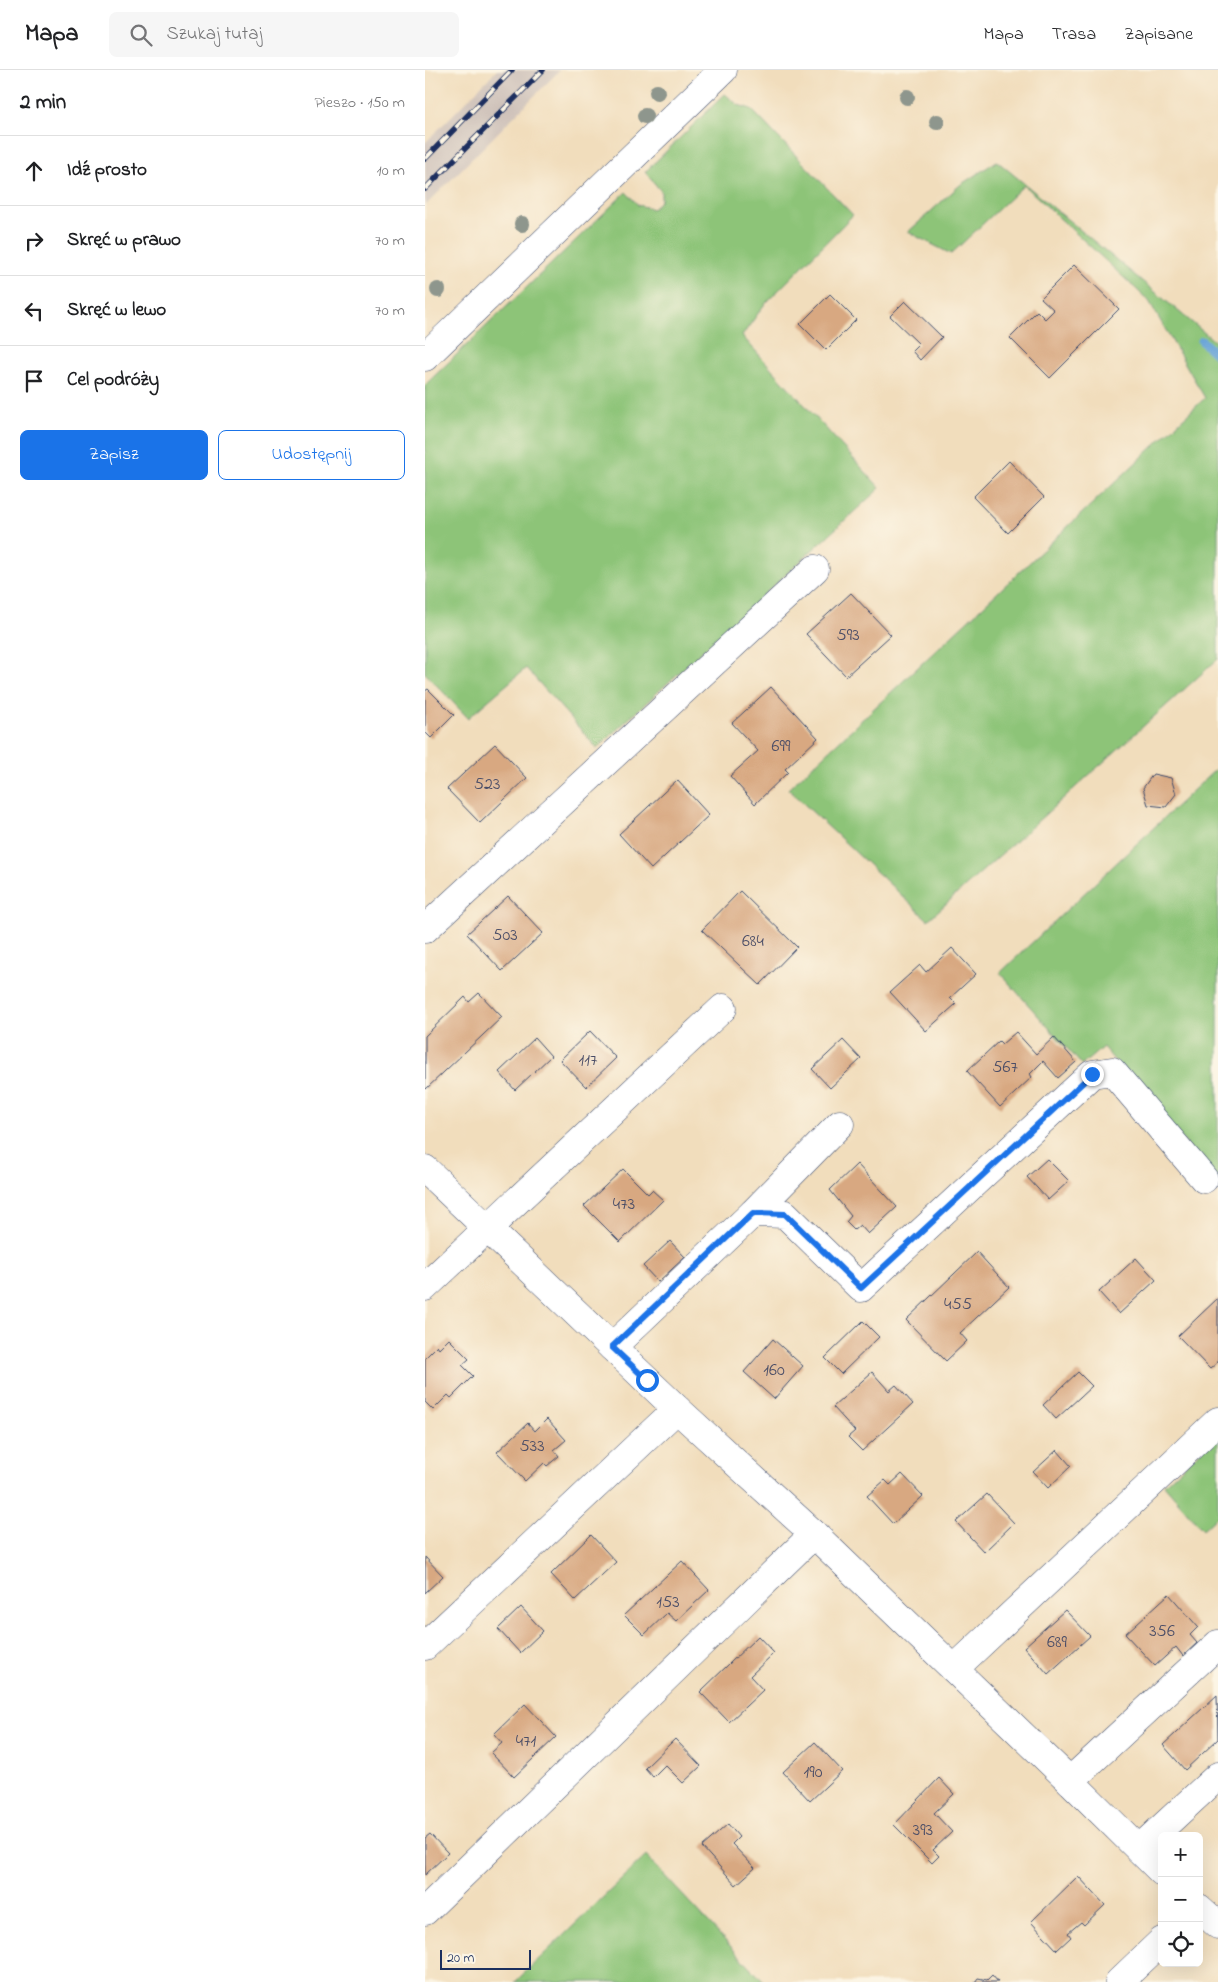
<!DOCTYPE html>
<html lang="pl">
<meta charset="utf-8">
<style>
:root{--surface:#fff;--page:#f6f6f6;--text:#202124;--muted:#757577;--line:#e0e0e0;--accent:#1a73e8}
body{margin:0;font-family:"Indie Flower",sans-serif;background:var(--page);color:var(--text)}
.controls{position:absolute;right:15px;bottom:15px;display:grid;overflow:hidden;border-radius:8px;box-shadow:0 5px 20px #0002}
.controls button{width:45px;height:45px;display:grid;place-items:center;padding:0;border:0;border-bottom:1px solid var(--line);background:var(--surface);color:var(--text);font:25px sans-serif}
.scale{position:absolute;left:15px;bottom:12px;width:91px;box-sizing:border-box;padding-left:5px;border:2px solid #1b2f5e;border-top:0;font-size:14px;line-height:18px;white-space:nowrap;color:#1b2f5e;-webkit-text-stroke:4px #fcf5e5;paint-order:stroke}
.stop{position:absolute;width:15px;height:15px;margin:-11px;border:4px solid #1a73e8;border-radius:50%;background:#fff}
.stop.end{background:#1a73e8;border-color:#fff;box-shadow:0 1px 5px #0008}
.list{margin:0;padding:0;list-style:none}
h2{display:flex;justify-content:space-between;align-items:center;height:65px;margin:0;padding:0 20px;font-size:21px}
h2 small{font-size:16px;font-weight:400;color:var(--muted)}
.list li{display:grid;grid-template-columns:32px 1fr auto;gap:15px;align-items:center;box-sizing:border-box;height:70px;padding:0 20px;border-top:1px solid var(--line)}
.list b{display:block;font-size:19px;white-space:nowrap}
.list em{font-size:16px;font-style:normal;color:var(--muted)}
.actions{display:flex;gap:10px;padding:15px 20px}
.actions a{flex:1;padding:11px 0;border:1px solid var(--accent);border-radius:8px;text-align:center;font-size:18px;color:var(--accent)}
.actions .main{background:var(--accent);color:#fff}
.icon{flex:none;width:28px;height:28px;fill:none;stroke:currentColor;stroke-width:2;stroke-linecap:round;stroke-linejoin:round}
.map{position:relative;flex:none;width:793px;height:1912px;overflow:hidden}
header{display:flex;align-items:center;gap:30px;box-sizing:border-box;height:70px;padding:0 25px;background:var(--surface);border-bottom:1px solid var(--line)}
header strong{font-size:24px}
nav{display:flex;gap:28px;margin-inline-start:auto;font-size:18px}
.search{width:350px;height:45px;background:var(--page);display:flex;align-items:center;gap:12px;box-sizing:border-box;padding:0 18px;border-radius:8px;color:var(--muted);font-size:19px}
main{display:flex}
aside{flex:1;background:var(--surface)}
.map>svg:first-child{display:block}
.industrial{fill:#cec1b9}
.green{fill:#8dc478;stroke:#547a6b}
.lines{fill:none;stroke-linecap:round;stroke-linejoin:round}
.stream{stroke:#66a3d8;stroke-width:9}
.building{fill:#d8a881}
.minor-casing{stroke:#3b496c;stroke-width:29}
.minor{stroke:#fff;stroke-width:28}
.rail-casing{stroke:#1b2f5e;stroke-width:5.5}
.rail{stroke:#fcf5e5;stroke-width:4;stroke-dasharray:11;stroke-linecap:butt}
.tree{fill:#8e968d}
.route{stroke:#1a73e8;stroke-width:6}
.labels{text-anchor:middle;stroke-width:4.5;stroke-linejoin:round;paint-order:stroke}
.number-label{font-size:18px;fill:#4a4d67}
</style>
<header>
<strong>Mapa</strong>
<div class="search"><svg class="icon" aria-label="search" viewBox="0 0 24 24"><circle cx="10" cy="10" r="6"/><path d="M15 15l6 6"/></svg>Szukaj tutaj</div>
<nav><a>Mapa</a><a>Trasa</a><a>Zapisane</a></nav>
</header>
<main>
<aside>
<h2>2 min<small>Pieszo · 150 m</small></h2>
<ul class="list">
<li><svg class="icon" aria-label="ahead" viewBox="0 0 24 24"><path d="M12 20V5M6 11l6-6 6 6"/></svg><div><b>Idź prosto</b></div><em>10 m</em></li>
<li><svg class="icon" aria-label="right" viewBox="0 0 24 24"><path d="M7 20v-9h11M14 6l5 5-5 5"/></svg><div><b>Skręć w prawo</b></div><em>70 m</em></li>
<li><svg class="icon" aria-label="left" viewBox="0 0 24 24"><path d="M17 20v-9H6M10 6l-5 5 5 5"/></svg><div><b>Skręć w lewo</b></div><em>70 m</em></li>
<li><svg class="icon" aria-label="arrive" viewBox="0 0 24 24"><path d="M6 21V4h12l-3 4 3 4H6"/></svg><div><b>Cel podróży</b></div></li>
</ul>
<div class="actions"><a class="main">Zapisz</a><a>Udostępnij</a></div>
</aside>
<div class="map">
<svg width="793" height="1912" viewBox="0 0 793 1912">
<rect width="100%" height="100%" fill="#fcf5e5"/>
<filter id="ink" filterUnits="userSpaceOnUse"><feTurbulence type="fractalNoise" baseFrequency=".02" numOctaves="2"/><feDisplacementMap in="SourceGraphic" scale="10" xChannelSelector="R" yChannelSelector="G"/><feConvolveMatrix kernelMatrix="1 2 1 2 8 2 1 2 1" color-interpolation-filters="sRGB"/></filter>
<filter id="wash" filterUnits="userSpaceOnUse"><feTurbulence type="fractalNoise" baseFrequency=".0096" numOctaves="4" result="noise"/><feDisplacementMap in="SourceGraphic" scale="20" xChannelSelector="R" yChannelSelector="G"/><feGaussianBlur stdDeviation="1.12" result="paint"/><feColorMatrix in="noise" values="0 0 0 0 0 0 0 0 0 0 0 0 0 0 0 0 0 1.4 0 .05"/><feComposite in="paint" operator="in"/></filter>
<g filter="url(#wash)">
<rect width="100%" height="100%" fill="#f1ddbc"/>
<!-- industrial -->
<polygon class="industrial" points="72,0 135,0 0,136 0,73"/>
<!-- green -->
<g class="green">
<polygon points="300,24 313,35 326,39 428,145 339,235 317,266 455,418 172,678 101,598 43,648 0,603 0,315 201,122 213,135 228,139 236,130 236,121 220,102"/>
<polygon points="572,91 793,274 793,589 503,850 363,719 780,328 724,231 599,115 526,184 483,162 535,115"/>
<polygon points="793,697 793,1111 678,977 657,995 575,903"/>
<polygon points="793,1364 793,1446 778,1460 739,1415"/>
<polygon points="221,1786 339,1912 90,1912"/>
</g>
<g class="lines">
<!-- stream -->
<polyline class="stream" points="777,271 793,286"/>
</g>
<g id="blocks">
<!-- building -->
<g class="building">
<polygon points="649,195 694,239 625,308 585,268 612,241 620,249 629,240 616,228"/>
<polygon points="405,224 431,250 401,280 375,254"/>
<polygon points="480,231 517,267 495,290 487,281 494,274 465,246"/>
<polygon points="584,391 619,427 583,463 548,427"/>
<polygon points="426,523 466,565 421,606 381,564"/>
<polygon points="346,617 393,668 360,699 363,702 330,734 305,706 333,681 307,653"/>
<polygon points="3,619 29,645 6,668 0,662 0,621"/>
<polygon points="70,674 102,708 55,753 22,719"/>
<polygon points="728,704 746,708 751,724 741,737 723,735 718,718"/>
<polygon points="252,710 284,745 226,799 194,764"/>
<polygon points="315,821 372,877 335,915 277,860"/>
<polygon points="83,826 118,863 77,901 42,864"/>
<polygon points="527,878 551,904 525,928 531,934 501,961 465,922 495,895 501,902"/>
<polygon points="54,923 77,947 1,1019 0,1018 0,966 40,927 44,932"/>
<polygon points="165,961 191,988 161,1017 135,990"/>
<polygon points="591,962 611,984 629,967 651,992 633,1008 618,991 605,1004 607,1007 575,1037 542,1001 574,971 577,974"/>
<polygon points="110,968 126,986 90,1020 74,1002"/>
<polygon points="418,970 436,989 405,1018 387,999"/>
<polygon points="622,1089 644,1111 623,1130 602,1107"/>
<polygon points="432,1094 472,1137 443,1164 435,1155 429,1160 421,1152 426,1146 405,1120"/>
<polygon points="198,1099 223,1124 227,1120 238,1130 195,1172 159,1136"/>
<polygon points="245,1171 260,1187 233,1212 218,1196"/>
<polygon points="552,1182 584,1217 535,1263 542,1271 521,1291 481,1250"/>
<polygon points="711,1188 731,1210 694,1244 674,1222"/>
<polygon points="793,1228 793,1292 785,1299 753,1266"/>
<polygon points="438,1251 454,1267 416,1304 400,1288"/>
<polygon points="24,1269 44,1289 37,1295 48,1306 26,1328 23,1325 8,1340 0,1332 0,1288 12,1276 14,1279"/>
<polygon points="348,1269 378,1296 349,1329 319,1302"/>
<polygon points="447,1302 464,1321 471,1315 488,1334 437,1381 423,1367 430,1361 408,1337"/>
<polygon points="653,1302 667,1316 631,1349 618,1335"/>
<polygon points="122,1349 141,1370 129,1380 134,1386 122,1396 119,1393 100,1411 72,1382 103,1353 110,1361"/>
<polygon points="632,1380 646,1396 623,1418 608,1402"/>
<polygon points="477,1404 498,1426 468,1454 442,1426 460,1410 465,1415"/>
<polygon points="562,1424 589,1453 559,1482 531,1452"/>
<polygon points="166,1465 191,1492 150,1530 126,1504"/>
<polygon points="0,1487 18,1506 0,1523"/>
<polygon points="257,1491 284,1520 251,1551 242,1543 219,1565 199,1545"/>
<polygon points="744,1524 773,1557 765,1565 772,1573 758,1586 751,1577 730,1596 700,1564"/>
<polygon points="96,1537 118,1561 95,1583 73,1559"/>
<polygon points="640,1540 665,1566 623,1604 599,1577"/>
<polygon points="333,1566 349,1583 325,1606 338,1620 304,1652 275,1622"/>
<polygon points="792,1625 793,1669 760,1700 738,1675"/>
<polygon points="100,1634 131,1667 89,1707 66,1683 77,1673 69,1664"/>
<polygon points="250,1669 276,1696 258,1713 240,1695 228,1707 220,1698"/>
<polygon points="390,1672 417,1701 385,1731 358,1702"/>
<polygon points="514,1708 529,1724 509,1743 527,1762 508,1780 514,1786 507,1793 469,1755"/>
<polygon points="303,1754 314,1767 307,1774 330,1798 311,1815 277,1777"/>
<polygon points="5,1764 23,1783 0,1805 0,1768"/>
<polygon points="653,1806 680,1835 659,1855 656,1852 643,1863 646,1867 632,1880 606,1852"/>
<polygon points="567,1905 573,1912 550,1912 553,1908 562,1910"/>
</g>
</g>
</g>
<g filter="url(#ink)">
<use href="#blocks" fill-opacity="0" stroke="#3b496c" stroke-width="1"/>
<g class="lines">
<defs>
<g id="minor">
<polyline points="0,287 298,0"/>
<polyline points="0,859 390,499"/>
<polyline points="0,1099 252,1339 389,1464 645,1711 737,1802"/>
<polyline points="328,1143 415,1054"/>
<polyline points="0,1217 298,938"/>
<polyline points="187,1277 328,1143 360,1144 436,1218 667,1004 687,1001 779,1109"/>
<polyline points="0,1576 252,1339"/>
<polyline points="529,1599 793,1351"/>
<polyline points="645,1711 793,1574"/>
<polyline points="714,1779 793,1706"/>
<polyline points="774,1838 793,1855"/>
<polyline points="0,1841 389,1464"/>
<polyline points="694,1912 737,1871"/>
</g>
</defs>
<!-- minor casing -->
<use href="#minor" class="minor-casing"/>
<!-- minor -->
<use href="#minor" class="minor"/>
<defs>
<g id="rail">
<polyline points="0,89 87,0"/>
<polyline points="0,119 118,0"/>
</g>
</defs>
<!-- rail casing -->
<use href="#rail" class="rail-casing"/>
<!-- rail -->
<use href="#rail" class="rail"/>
</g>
<!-- trees -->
<g class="tree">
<circle cx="232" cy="22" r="8"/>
<circle cx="482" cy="27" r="8"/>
<circle cx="220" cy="46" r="8"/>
<circle cx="512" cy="52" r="8"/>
<circle cx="97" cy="154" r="8"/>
<circle cx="13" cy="220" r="8"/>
</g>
</g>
<g class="lines" filter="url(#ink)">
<!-- route -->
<polyline class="route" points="222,1310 187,1277 328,1143 360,1144 436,1218 667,1004"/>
</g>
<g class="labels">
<!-- number labels -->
<g class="number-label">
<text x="423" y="570">593</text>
<text x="356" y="681">699</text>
<text x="62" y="719">523</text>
<text x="80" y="870">503</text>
<text x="328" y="876">684</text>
<text x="163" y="995">117</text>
<text x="580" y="1002">567</text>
<text x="199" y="1139">473</text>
<text x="533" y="1239">455</text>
<text x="349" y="1305">160</text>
<text x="107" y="1381">533</text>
<text x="243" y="1537">153</text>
<text x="737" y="1566">356</text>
<text x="632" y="1577">689</text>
<text x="101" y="1676">471</text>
<text x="388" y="1707">190</text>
<text x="498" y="1765">393</text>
</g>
</g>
</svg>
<div class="controls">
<button>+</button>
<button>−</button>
<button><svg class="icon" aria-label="locate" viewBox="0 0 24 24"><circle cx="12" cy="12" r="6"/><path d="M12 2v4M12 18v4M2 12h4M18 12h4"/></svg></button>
</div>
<div class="scale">20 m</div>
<div class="stop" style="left:222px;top:1310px"></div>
<div class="stop end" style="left:667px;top:1004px"></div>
</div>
</main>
